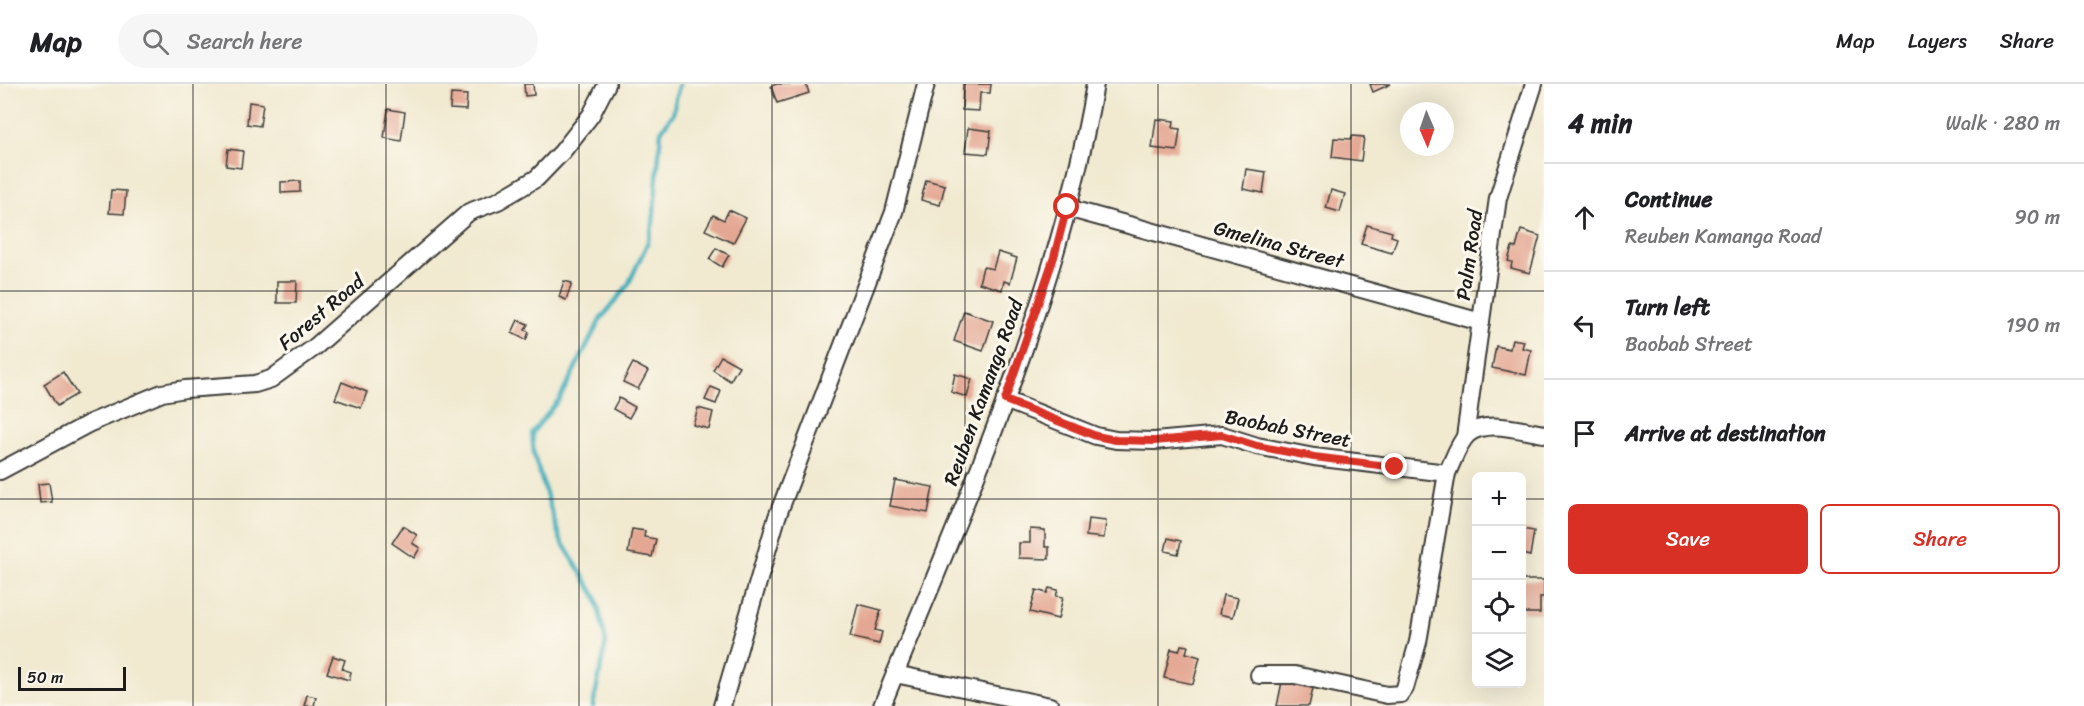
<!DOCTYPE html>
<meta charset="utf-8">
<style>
:root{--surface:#fff;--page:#f6f6f6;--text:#202124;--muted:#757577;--line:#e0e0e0;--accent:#d93025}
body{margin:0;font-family:Sriracha,sans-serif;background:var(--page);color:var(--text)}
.controls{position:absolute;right:18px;bottom:18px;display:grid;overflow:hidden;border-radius:9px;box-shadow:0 6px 24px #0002}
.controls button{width:54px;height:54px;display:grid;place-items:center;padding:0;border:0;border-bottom:2px solid var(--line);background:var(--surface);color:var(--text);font:30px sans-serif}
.compass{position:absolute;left:1400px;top:18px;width:54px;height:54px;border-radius:50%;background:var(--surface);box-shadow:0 6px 24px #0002;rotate:178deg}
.scale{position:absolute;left:18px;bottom:15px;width:108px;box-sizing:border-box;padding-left:6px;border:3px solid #1c1c1c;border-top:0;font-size:16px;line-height:21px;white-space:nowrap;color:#1c1c1c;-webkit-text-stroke:4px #fbf7ec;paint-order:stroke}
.stop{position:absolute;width:18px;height:18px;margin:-14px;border:4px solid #d93025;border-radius:50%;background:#fff}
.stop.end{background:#d93025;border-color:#fff;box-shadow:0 2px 6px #0008}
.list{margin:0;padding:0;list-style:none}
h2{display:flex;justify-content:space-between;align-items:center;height:78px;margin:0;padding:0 24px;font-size:26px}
h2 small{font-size:20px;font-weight:400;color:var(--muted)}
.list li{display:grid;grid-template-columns:39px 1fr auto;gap:18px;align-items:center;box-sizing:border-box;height:108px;padding:0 24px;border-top:2px solid var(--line)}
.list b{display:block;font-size:22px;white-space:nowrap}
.list p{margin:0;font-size:20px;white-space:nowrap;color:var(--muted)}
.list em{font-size:20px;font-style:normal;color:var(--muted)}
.actions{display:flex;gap:12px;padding:18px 24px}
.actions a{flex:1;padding:14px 0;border:2px solid var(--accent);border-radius:9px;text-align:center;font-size:21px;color:var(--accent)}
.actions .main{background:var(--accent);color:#fff}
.icon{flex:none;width:33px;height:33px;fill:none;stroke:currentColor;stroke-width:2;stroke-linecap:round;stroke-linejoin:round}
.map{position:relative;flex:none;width:1544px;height:622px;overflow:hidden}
header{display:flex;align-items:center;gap:36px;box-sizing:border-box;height:84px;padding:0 30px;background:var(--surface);border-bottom:2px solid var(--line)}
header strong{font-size:28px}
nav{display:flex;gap:33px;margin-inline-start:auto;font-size:21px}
.search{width:420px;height:54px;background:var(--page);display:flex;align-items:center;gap:15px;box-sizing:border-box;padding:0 21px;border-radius:33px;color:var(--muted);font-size:22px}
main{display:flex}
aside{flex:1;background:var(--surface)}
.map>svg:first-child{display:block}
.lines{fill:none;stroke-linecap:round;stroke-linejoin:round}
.stream{stroke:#3eadbb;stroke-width:4.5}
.building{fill:#e4a793}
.street-casing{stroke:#3c3b37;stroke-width:20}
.street{stroke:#fff;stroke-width:16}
.route{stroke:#d93025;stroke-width:8}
.grid{fill:none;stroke:#1c1c1c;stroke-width:1.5;stroke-opacity:0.55}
.labels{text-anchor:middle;stroke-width:6;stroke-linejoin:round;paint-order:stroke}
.street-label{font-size:20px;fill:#1c1c1c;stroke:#fbf7ec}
</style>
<header>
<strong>Map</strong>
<div class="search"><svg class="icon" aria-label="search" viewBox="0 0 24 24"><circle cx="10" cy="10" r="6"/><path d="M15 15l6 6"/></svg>Search here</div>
<nav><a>Map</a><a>Layers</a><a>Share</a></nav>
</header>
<main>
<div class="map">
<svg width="1544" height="622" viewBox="0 0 1544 622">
<rect width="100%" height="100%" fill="#fbf7ec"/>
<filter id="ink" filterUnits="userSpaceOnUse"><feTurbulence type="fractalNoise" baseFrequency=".0167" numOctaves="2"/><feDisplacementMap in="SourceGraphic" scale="12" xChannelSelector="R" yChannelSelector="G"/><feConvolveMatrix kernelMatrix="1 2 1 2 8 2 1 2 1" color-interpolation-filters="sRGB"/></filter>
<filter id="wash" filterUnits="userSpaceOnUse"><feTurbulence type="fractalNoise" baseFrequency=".008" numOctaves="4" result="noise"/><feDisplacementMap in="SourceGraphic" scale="24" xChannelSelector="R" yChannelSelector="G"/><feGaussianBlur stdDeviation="1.35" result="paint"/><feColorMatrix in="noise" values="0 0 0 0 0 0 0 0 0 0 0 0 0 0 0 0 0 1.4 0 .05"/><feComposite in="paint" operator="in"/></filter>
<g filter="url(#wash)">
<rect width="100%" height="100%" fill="#f1ead1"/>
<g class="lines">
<!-- stream -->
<polyline class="stream" points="593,622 606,558 596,513 560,455 534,371 532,349 560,314 600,236 628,201 647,160 653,139 661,47 673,30 679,0"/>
</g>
<g id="blocks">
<!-- building -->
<g class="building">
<polygon points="524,0 533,0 534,11 525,12"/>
<polygon points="777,0 806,0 809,9 777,19 771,2"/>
<polygon points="963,0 991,0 990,9 980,9 979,27 962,26"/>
<polygon points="1370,0 1391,0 1373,8"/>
<polygon points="451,10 467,11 466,26 450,25"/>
<polygon points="249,18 263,20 260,42 247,40"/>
<polygon points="388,25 405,28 401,57 384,54"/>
<polygon points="1156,35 1174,37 1173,44 1180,45 1177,67 1152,64"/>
<polygon points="968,44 991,47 988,70 965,68"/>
<polygon points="1352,52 1364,53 1361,77 1332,73 1334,54 1351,55"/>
<polygon points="228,65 243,67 241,84 226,82"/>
<polygon points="1246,85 1266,88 1263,109 1243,105"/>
<polygon points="926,96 945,101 940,121 921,116"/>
<polygon points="300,97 300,108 281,109 281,98"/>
<polygon points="111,106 126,107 124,130 109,129"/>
<polygon points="1331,106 1345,110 1340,128 1326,124"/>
<polygon points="729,126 746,134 733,159 705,146 713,131 724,136"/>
<polygon points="1367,141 1392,148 1391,152 1397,154 1392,169 1361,160"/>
<polygon points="1521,146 1540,152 1530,189 1511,184 1512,178 1508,177 1512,163 1516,164"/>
<polygon points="716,164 729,171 722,183 709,175"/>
<polygon points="998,168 1017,174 1010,199 1004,197 1002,206 979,199 983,183 993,185"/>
<polygon points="277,197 297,197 296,219 277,219"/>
<polygon points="564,197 572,199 566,216 559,213"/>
<polygon points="964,227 993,237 983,267 954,257"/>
<polygon points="518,236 528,240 525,246 529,248 526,256 512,249"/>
<polygon points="1512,255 1524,257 1522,264 1531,266 1526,291 1492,284 1496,262 1510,265"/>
<polygon points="721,272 739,282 730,297 713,286"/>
<polygon points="633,279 648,287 638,305 623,298"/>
<polygon points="63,288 77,310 57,322 44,300"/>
<polygon points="955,290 972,295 967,313 951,308"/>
<polygon points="342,298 367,308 361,324 335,315"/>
<polygon points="711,303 721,307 716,320 705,316"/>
<polygon points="619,314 635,323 629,334 613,325"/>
<polygon points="698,324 713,328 709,345 693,341"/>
<polygon points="895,396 933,403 928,429 890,422"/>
<polygon points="49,399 52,418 40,419 38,400"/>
<polygon points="1088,435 1106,437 1104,454 1086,452"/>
<polygon points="403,442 417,451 412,459 420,464 414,474 392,459"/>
<polygon points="632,445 645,447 644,453 656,455 652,473 628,469"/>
<polygon points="1030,445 1045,446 1045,463 1049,463 1049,475 1019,474 1019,459 1030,459"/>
<polygon points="1522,445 1534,447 1530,472 1522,470"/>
<polygon points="1168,454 1181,457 1178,470 1165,467"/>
<polygon points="1522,496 1544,496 1544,513 1540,513 1540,529 1522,529"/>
<polygon points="1049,504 1058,506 1056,512 1063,513 1058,535 1030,528 1036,506 1047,509"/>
<polygon points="1223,511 1238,514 1233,533 1219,530"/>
<polygon points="858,520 881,526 875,546 882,548 879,560 850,553"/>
<polygon points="1181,561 1188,562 1186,569 1200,573 1193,600 1164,594 1171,565 1179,567"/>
<polygon points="333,572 345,576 342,585 351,588 349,596 327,589"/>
<polygon points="1282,598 1313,604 1309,622 1277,622"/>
<polygon points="307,611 316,613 314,622 304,622"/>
</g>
</g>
</g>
<g filter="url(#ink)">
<use href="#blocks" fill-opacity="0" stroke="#3c3b37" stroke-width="1.5"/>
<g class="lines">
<defs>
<g id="street">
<polyline points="1067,124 1481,238"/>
<path d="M1005 316 1096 352 1116 356 1154 357 1222 351 1257 362 1314 373 1447 389C1453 377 1458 360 1467 351 1485 334 1522 347 1544 350"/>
<polyline points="1465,353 1498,114 1534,0"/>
<polyline points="0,387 90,339 162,309 185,305 255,300 271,295 315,263 469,128 498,117 537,94 562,68 591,31 607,0"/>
<polyline points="895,590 1050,622"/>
<polyline points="1259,591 1295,591 1387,611 1401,610 1405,604 1418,558 1447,389"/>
<polyline points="722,622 777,433 894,128 926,0"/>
<path d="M882 622C964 419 1058 217 1095 0"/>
</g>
</defs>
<!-- street casing -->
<use href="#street" class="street-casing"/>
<!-- street -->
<use href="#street" class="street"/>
</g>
</g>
<g class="lines" filter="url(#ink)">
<!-- route -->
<polyline class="route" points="1067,123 1054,173 1005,316 1096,352 1116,356 1154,357 1222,351 1257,362 1314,373 1395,383"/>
</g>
<!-- grid -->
<path class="grid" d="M193 0V622M386 0V622M579 0V622M772 0V622M965 0V622M1158 0V622M1351 0V622M0 207H1544M0 415H1476M1522 415H1544"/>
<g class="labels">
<!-- street labels -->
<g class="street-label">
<text transform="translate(1279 160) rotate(15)" y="7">Gmelina Street</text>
<text transform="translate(1469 171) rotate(-82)" y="7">Palm Road</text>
<text transform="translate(321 228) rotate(-40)" y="7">Forest Road</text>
<text transform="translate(983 308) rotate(-70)" y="7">Reuben Kamanga Road</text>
<text transform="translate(1288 344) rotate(11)" y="7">Baobab Street</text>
</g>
</g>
</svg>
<div class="controls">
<button>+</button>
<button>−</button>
<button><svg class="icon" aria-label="locate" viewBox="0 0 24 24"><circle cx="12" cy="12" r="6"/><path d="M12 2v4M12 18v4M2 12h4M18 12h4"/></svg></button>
<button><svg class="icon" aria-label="layers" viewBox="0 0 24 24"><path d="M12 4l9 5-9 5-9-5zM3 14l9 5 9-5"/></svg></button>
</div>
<svg class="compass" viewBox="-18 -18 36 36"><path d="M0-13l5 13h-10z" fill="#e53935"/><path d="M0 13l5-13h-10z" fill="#757577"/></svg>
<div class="scale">50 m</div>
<div class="stop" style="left:1067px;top:123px"></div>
<div class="stop end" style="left:1395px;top:383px"></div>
</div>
<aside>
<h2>4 min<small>Walk · 280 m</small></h2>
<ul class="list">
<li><svg class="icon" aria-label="ahead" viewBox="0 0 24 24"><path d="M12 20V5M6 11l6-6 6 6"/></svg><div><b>Continue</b><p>Reuben Kamanga Road</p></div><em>90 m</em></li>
<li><svg class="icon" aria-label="left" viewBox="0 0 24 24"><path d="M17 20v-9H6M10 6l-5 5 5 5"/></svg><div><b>Turn left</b><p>Baobab Street</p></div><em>190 m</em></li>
<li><svg class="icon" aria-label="arrive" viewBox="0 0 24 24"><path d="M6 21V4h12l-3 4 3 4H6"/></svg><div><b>Arrive at destination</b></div></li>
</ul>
<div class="actions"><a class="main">Save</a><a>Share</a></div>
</aside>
</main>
